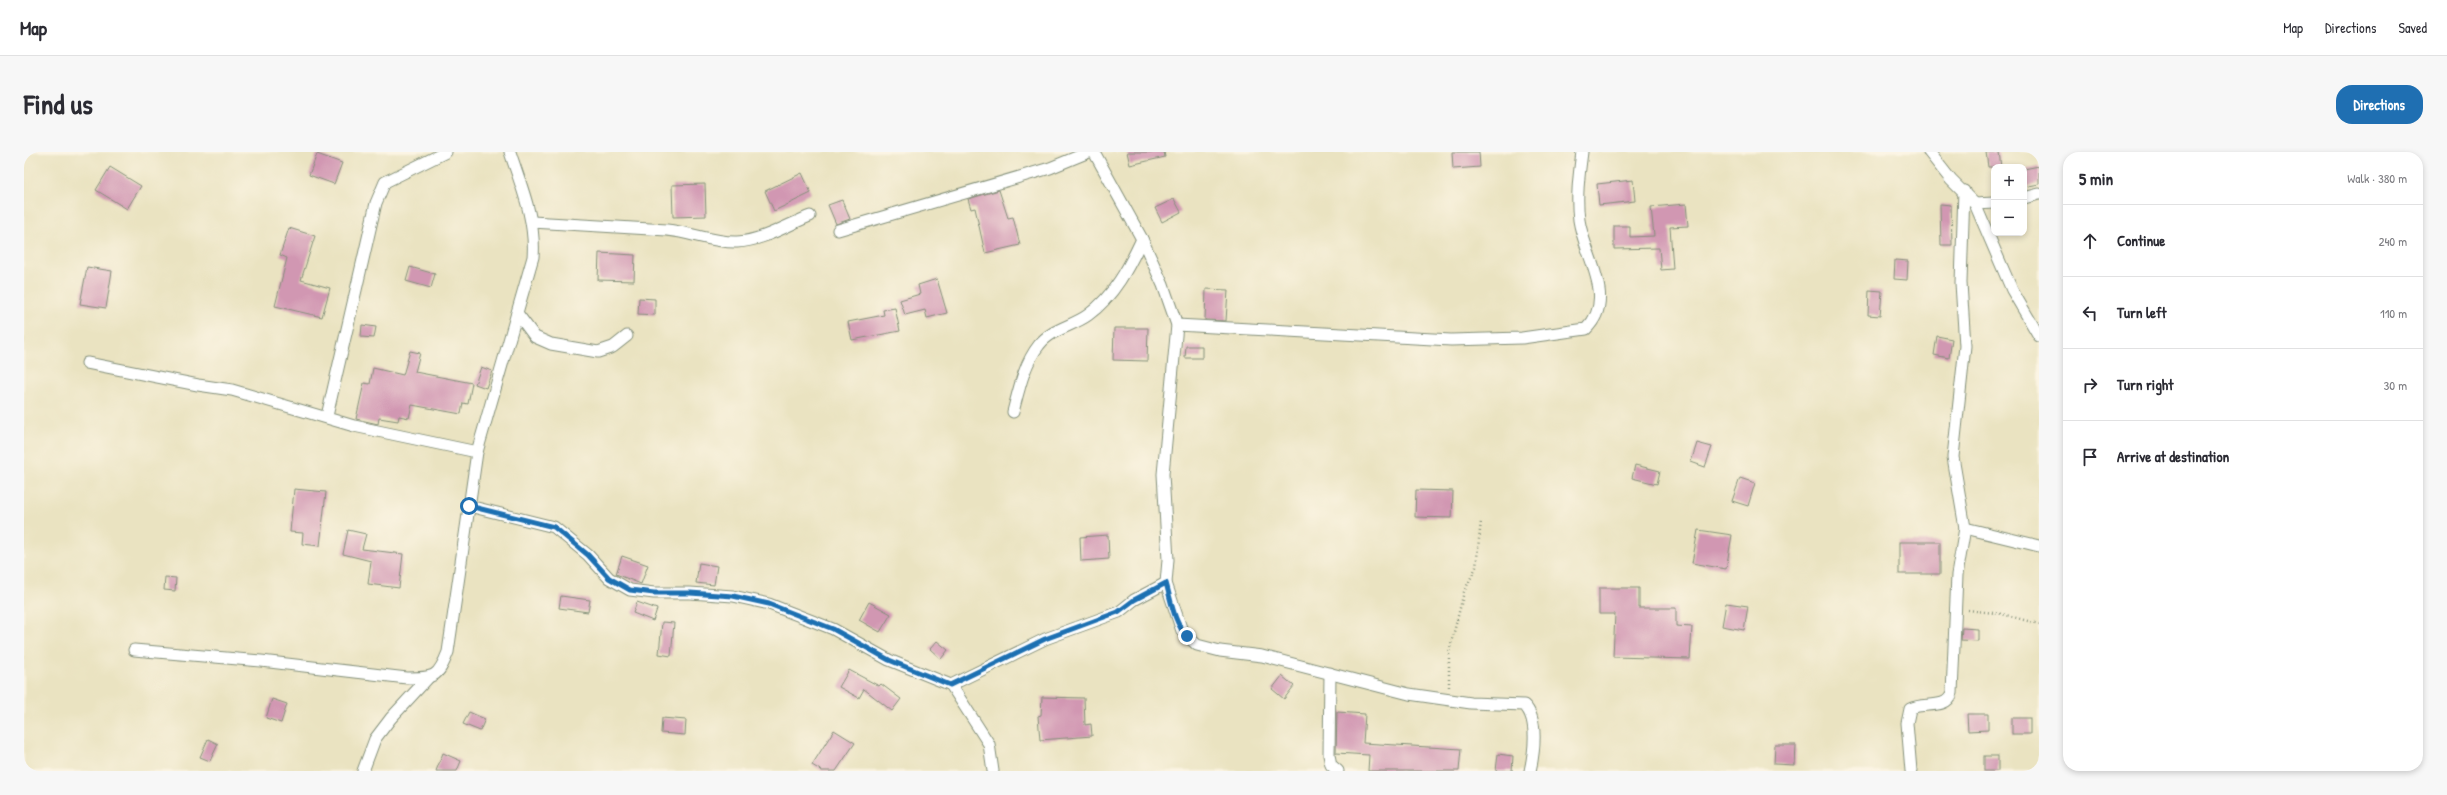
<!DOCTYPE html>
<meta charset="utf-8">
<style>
:root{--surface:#fff;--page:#f7f7f7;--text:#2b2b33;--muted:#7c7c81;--line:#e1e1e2;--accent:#1f6fb2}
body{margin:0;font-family:"Patrick Hand",sans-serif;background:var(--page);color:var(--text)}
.controls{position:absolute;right:12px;top:12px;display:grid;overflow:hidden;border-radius:8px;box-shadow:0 2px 6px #0003}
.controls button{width:36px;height:36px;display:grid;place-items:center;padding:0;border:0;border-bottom:1px solid var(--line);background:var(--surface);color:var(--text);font:20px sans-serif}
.stop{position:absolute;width:12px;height:12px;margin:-9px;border:3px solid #1f6fb2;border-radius:50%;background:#fff}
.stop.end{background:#1f6fb2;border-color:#fff;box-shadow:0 1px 4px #0008}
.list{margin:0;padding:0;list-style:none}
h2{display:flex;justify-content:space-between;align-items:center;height:52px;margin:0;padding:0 16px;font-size:17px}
h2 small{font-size:13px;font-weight:400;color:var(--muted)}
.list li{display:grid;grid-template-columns:26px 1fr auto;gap:12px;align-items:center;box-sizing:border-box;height:72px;padding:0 16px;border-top:1px solid var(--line)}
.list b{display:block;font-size:15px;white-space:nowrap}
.list em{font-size:13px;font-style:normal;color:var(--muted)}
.icon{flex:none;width:22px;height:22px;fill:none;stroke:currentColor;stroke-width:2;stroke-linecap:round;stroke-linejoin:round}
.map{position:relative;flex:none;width:2015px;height:619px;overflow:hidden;border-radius:16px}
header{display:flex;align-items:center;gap:24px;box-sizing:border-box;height:56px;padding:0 20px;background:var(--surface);border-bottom:1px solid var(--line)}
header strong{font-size:19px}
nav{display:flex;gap:22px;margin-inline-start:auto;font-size:14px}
.intro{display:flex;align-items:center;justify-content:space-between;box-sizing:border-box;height:96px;padding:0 24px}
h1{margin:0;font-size:28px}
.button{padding:10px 18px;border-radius:16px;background:var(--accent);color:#fff;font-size:14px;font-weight:700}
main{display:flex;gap:24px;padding:0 24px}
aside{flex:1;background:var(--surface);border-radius:16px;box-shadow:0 2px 6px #0003}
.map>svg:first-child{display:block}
.building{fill:#d197b2}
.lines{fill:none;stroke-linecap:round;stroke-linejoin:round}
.street-casing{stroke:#84907a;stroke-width:13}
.path{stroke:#84907a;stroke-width:2.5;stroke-dasharray:1 3;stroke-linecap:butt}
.street{stroke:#fff;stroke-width:11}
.route{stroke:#1f6fb2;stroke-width:5}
</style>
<header>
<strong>Map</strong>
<nav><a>Map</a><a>Directions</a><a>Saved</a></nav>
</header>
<div class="intro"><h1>Find us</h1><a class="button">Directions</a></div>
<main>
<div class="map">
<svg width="2015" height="619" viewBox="0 0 2015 619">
<rect width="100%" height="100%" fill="#fcf5e5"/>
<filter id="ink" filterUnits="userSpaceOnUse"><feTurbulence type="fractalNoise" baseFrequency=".025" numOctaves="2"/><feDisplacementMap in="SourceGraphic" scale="8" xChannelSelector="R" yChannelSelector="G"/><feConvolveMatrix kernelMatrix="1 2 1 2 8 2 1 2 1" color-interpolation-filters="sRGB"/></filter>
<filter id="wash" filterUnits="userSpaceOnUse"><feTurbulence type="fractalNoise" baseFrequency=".012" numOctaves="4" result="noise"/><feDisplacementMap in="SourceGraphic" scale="16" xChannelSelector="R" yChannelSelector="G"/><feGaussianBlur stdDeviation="0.9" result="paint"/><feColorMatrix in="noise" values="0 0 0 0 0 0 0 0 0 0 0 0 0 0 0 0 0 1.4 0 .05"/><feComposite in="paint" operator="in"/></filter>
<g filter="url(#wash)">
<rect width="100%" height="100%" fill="#eae3c1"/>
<g id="blocks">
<!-- building -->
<g class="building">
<polygon points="1103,0 1140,0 1141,5 1106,13"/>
<polygon points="1428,0 1455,0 1456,15 1429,17"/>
<polygon points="1962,0 1975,0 1977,15 1964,15"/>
<polygon points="293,2 318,11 310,32 285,23"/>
<polygon points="2015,14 2015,32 2000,35 2000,17"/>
<polygon points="86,15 117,34 103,57 72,38"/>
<polygon points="778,21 787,41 750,59 741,39"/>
<polygon points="1609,28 1611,49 1575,53 1573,32"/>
<polygon points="681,32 682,64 649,65 648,33"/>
<polygon points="975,38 984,66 989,65 996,93 961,101 951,56 947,57 944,47"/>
<polygon points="1150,47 1157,60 1138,70 1131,56"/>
<polygon points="818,48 826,67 812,72 804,53"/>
<polygon points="1662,52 1664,74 1646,75 1649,117 1637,118 1635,96 1590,97 1590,74 1606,74 1606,85 1630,84 1627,55"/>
<polygon points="1916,52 1927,53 1928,93 1917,93"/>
<polygon points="265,76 291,84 277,128 306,136 298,165 251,154 263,106 256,103"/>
<polygon points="575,101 611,103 610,129 574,128"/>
<polygon points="1871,108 1884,109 1883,128 1870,127"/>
<polygon points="63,115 88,119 82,156 56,152"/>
<polygon points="386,115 411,122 407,136 382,129"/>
<polygon points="913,127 923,161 903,166 901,158 881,163 876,148 896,142 894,133"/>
<polygon points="1182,137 1204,138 1202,169 1181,168"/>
<polygon points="1845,138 1858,139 1856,164 1844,163"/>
<polygon points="615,146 631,147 631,163 614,162"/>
<polygon points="871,156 876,179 828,188 824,170 860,163 859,158"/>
<polygon points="338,173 352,175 350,186 337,185"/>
<polygon points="1090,176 1124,176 1123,209 1089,208"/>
<polygon points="1913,184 1928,187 1925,206 1910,203"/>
<polygon points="1162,194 1178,194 1178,206 1161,206"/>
<polygon points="386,199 396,201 391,220 448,231 444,252 439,251 437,262 388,253 385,266 375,264 374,269 355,266 354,272 332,267 340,231 346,232 349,216 379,223"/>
<polygon points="457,215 468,219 462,236 451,232"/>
<polygon points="1673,291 1688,295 1681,315 1667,310"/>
<polygon points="1611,313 1636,319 1633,332 1608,326"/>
<polygon points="1716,326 1731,331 1724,354 1708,349"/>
<polygon points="270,337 302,340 296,394 278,392 279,381 266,380"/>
<polygon points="1392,338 1429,339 1428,366 1391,365"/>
<polygon points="324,378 342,382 338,397 379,402 375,436 344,432 347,409 319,402"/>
<polygon points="1674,378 1708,383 1702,417 1668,411"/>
<polygon points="1084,383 1085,407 1057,409 1056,385"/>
<rect x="1875" y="390" width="41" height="32"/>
<polygon points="598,404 624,413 617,432 592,422"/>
<polygon points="675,411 693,414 690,433 672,431"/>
<polygon points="141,425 152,426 151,439 140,438"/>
<polygon points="1575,436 1615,436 1615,456 1652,456 1652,474 1668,475 1666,507 1589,505 1591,462 1575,462"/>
<polygon points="537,444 566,448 564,460 535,456"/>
<polygon points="613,450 633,457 629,469 609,461"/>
<polygon points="845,450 867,462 856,480 835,468"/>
<polygon points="1702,451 1724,454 1720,478 1698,474"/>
<polygon points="638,470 650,471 647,504 635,502"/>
<polygon points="1938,476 1954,477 1954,489 1937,488"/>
<polygon points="913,489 924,498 917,507 906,497"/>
<polygon points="825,518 855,534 857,532 877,547 868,559 840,537 835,546 815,535"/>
<polygon points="1258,524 1270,534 1260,547 1248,537"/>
<polygon points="1018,545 1060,546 1061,573 1067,572 1068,584 1016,588 1014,564 1017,563"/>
<polygon points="248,547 263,552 257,571 242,566"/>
<polygon points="445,560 461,567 456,579 439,572"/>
<polygon points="1313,560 1341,562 1339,591 1437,597 1435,619 1344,619 1345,603 1312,601"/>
<polygon points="1943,562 1964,562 1964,578 1944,579"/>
<polygon points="638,566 662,568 661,583 637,581"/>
<rect x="1988" y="566" width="18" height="16"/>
<polygon points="810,578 831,591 812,619 798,619 788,613"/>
<polygon points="184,587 194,592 186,609 176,605"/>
<polygon points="1751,593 1772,593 1771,613 1750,612"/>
<polygon points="419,601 437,609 433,619 412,619"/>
<polygon points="1474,602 1489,604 1488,619 1472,619"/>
<rect x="1960" y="604" width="14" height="15"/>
</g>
</g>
</g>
<g filter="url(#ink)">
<use href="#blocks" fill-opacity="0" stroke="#84907a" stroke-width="1"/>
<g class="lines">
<defs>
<g id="street">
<path d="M1070 0 1118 87 1139 133 1153 173 1139 322 1144 408 1142 431 1158 479 1173 493 1196 499 1238 504 1385 542 1447 551 1500 553C1515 567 1510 601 1506 619"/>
<polyline points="1905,0 1927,28 1951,52 1988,138 2015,184"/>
<polyline points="2000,46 2015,42"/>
<polyline points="1951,52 1970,51"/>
<path d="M508 70 643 78C666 80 690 91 713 90 738 89 763 73 786 64"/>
<polyline points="814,78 1026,16 1065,0"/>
<polyline points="493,161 511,185 527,192 574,200 589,195 603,184"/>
<path d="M1153 173 1427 188 1498 186 1562 177C1594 146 1560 104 1555 68 1552 44 1555 23 1558 0"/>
<polyline points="63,211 174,233 208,238 330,274 453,300"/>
<path d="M989 260C995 237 1000 212 1015 193 1027 177 1049 174 1064 163 1090 144 1105 115 1118 87"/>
<polyline points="303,264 352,51 361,30 422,0"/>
<polyline points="445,354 530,375 564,403 585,426 606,438 630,441 666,441 709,444 745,452 809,477 865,508 927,533 965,592 969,619"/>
<polyline points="1941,376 2015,394"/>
<path d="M110 498 237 509 383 526C410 526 414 526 424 500L453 300 509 105C512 68 497 34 486 0"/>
<polyline points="1306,521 1305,603 1307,613 1314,619"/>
<polyline points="927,533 1021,487 1095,460 1110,448 1142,431"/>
<polyline points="339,619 351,587 367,566 404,526"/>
<path d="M1887 619 1883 571 1886 557C1899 549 1922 559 1928 541L1933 423 1941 376 1929 305 1941 194 1937 131 1940 39"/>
</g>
</defs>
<!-- street casing -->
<use href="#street" class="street-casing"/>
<!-- path -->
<g class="path">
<polyline points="1944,458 1978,462 2015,472"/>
<polyline points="1425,535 1425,500 1440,440 1452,415 1457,369"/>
</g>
<!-- street -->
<use href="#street" class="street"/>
</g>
</g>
<g class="lines" filter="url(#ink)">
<!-- route -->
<path class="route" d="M445 354 530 375 564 403 585 426 606 438 630 441H666L709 444 745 452 809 477 865 508 926 533 1021 487 1094 460 1110 448 1142 431C1147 448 1150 472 1163 484"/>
</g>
</svg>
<div class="controls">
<button>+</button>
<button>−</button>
</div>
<div class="stop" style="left:445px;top:354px"></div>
<div class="stop end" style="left:1163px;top:484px"></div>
</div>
<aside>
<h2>5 min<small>Walk · 380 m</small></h2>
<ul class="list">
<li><svg class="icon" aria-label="ahead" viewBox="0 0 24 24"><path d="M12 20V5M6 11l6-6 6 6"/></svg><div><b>Continue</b></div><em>240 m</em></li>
<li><svg class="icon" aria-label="left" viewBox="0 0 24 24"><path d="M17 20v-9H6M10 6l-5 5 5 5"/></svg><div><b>Turn left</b></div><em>110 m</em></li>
<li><svg class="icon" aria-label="right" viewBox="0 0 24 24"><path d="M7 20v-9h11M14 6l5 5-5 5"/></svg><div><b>Turn right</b></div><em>30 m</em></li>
<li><svg class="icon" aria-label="arrive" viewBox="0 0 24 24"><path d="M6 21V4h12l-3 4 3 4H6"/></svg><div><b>Arrive at destination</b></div></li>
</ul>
</aside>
</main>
